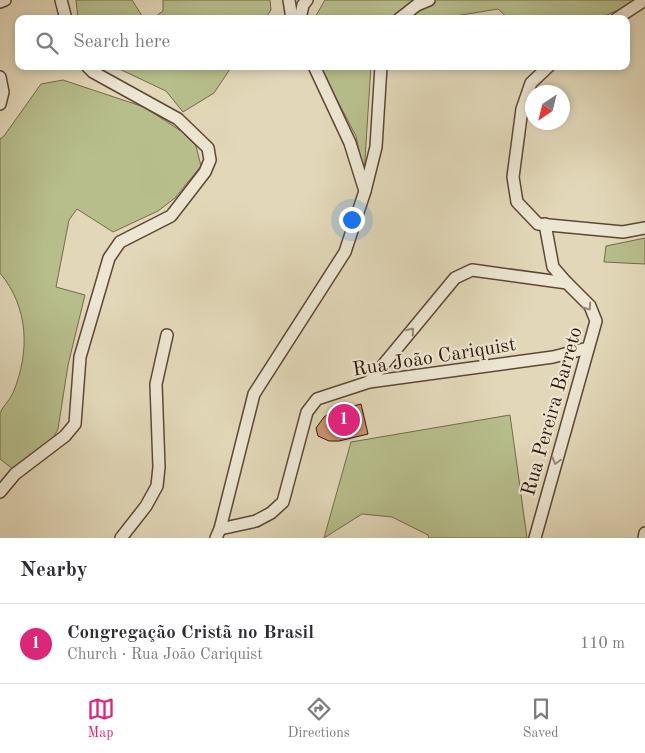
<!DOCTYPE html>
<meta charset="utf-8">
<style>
:root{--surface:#fff;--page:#f2f2f3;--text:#2b2b33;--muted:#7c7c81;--line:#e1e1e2;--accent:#db2777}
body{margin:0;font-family:"Old Standard TT",serif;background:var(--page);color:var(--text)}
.compass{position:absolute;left:525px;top:85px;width:45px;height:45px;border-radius:50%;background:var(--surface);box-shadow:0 2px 8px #0003;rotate:215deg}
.you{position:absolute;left:351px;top:219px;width:18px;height:18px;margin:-12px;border:4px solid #fff;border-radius:50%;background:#1a73e8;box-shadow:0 0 0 8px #1a73e833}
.badge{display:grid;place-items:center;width:32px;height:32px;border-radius:50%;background:var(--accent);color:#fff;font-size:16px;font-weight:700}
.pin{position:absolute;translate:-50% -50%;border:2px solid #fff;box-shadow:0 1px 5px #0006}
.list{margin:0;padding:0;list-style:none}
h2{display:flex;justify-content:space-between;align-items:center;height:65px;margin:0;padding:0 20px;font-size:21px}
h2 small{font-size:16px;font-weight:400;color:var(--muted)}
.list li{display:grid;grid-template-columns:32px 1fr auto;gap:15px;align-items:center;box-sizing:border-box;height:80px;padding:0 20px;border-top:1px solid var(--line)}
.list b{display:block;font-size:19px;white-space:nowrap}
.list p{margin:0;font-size:16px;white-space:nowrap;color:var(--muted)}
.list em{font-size:16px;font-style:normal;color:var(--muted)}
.icon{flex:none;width:28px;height:28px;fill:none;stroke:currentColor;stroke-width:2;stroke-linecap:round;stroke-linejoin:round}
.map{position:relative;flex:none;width:645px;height:538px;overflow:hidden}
.search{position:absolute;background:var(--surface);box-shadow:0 2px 8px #0003;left:15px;right:15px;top:15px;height:55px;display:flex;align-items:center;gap:12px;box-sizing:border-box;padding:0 18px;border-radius:10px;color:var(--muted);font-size:19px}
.sheet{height:145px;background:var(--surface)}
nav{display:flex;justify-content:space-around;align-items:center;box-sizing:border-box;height:70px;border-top:1px solid var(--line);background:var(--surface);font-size:14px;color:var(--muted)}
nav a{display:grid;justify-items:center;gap:2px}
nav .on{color:var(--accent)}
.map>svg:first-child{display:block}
.green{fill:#b7be8c;stroke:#746a4a}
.building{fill:#ce9571;stroke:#321709}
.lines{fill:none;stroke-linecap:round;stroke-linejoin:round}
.minor-casing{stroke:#5e4735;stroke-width:14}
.minor{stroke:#ece6d2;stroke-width:11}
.oneway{stroke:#988978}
.labels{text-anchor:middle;stroke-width:4.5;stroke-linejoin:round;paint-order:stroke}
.street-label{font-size:20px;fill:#321709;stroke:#ece6d2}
</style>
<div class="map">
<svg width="645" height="538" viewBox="0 0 645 538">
<rect width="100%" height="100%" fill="#e2d8b9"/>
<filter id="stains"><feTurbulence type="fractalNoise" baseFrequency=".004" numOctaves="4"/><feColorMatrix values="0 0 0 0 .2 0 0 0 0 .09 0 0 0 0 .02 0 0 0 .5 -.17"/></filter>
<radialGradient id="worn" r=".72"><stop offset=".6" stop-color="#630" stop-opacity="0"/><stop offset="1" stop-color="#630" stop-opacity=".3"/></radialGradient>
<!-- green -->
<g class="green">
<polygon points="76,0 132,0 144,19 78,19"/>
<polygon points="163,0 270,0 271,10 265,19 152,19 163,11"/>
<polygon points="325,0 642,0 597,19 509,19 498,9 437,19 314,19"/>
<polygon points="113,66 232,66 214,93 183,112 166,91"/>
<polygon points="319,66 371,66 364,174 356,136"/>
<path d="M63 80 144 107 181 131 196 146 201 166 175 198 158 211 113 232 77 209 69 220 56 287 85 295 68 365 58 429 49 446 14 470 0 459C0 449 0 420 0 413 3 406 10 400 13 393 30 352 29 308 0 273V139L4 136 41 84Z"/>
<polygon points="645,238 645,264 604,262 606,246"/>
<polygon points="510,415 527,538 429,538 428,535 392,517 362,514 324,538 351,442"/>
</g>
<!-- building -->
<polygon class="building" points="361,404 368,434 339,441 329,441 318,436 316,428 324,417 331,412"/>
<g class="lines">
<defs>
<g id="minor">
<polyline points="61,0 66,19"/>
<polyline points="289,0 292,19"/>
<polyline points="0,2 5,0"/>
<polyline points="300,19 303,5 307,0"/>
<polyline points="399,19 417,5 429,0"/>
<polyline points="616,19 645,0"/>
<polyline points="549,66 531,83 522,109 513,177 517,202 538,224 623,232 645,228"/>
<polyline points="0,77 3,92 0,104"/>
<polyline points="365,191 376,147 381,66"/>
<polyline points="545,224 553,267 567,283"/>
<polyline points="369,382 455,278 472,270 567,283 590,306 596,321 535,538"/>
<polyline points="0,492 15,474 65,436 75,424 80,357 109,258 120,242 171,216 205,172 210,160 208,148 178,119 93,72 87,66"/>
<polyline points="220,529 256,521 271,513 283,502 307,412 317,399 369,382 553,357 588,348"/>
<polyline points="121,538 146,506 157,486 159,467 156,384 167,335"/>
<polyline points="216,538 220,529 254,394 345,252 365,191 350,143 314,66"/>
<polyline points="644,538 645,533"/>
</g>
</defs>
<!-- minor casing -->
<use href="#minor" class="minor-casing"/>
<!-- minor -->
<use href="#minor" class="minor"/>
</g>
<!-- one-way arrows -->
<defs><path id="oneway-chevron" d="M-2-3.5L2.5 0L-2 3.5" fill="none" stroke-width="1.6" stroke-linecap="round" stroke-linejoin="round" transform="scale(1.25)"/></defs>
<g class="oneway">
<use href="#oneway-chevron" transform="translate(588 307) rotate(55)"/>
<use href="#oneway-chevron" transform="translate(411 331) rotate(-51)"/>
<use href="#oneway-chevron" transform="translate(556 461) rotate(106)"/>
</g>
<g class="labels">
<!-- street labels -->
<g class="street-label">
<text transform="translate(434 356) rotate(-9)" y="7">Rua João Cariquist</text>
<text transform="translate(551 411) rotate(-74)" y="7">Rua Pereira Barreto</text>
</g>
</g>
<rect width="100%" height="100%" filter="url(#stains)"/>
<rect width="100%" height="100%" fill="url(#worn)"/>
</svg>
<svg class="compass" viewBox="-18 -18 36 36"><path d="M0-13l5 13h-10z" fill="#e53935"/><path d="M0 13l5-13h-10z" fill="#7c7c81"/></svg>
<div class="you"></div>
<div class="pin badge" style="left:344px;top:420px">1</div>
<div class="search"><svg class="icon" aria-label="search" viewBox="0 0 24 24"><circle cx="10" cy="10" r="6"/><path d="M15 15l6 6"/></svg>Search here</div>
</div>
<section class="sheet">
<h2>Nearby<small></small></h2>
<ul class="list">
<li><span class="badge">1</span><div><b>Congregação Cristã no Brasil</b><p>Church · Rua João Cariquist</p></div><em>110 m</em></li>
</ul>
</section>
<nav>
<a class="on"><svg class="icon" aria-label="map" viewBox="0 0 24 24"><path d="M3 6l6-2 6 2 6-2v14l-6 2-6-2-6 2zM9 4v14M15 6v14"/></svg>Map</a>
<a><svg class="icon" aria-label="directions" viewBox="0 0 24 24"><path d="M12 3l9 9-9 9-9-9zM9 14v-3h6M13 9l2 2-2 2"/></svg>Directions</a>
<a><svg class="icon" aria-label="saved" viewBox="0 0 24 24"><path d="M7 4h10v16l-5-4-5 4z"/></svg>Saved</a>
</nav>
